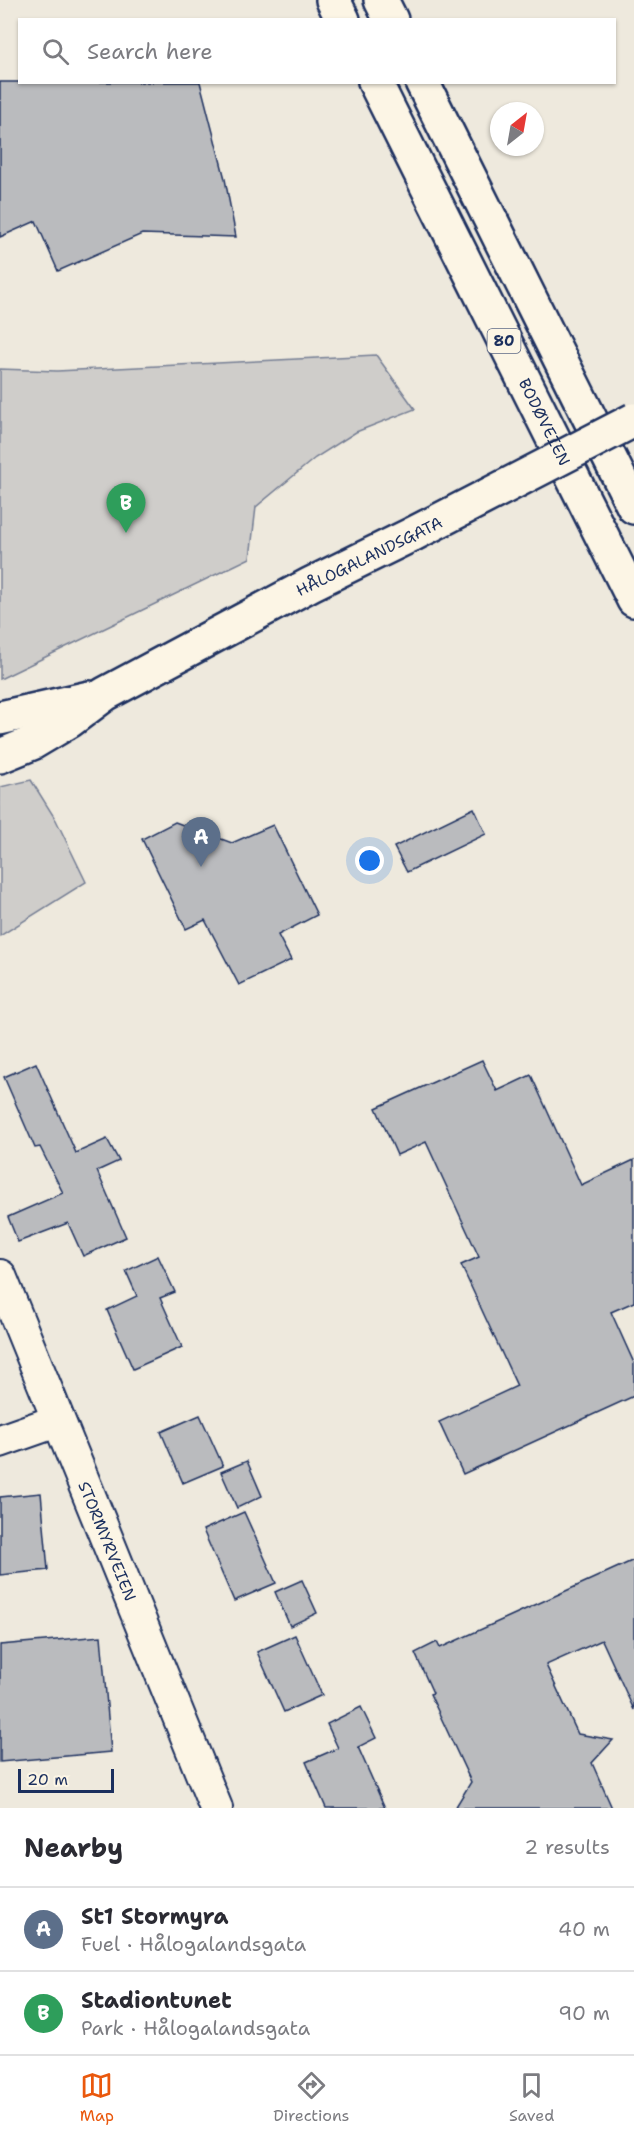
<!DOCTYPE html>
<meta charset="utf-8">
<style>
:root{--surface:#fff;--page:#f2f2f3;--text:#2b2b33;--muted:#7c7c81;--line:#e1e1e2;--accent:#ea580c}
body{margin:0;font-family:"Shantell Sans",sans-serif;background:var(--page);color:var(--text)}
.compass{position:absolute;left:490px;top:102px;width:54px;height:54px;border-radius:50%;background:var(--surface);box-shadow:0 2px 4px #0004;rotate:31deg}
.scale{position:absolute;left:18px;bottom:15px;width:96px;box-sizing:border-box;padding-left:6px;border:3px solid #1b2f5e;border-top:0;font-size:16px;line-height:21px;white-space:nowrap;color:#1b2f5e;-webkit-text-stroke:4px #fcf5e5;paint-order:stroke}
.you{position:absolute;left:370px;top:861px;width:21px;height:21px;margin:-15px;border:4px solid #fff;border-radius:50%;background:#1a73e8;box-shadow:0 0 0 9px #1a73e833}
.badge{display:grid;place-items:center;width:39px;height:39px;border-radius:50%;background:var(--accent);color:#fff;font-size:20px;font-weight:700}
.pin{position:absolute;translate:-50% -50px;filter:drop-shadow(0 2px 3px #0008)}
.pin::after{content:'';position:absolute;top:32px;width:21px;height:18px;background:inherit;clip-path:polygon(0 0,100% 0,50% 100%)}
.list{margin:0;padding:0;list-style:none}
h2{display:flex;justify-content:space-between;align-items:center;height:78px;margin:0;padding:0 24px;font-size:26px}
h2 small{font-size:20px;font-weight:400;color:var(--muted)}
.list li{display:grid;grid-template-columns:39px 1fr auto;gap:18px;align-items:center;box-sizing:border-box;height:84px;padding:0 24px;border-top:2px solid var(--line)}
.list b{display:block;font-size:22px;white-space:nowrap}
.list p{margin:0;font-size:20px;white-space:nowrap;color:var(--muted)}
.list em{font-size:20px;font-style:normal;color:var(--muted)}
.icon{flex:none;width:33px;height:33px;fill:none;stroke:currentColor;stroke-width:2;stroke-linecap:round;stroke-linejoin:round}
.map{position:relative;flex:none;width:634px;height:1808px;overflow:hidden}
.search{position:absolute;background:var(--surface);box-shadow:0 2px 4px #0004;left:18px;right:18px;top:18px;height:66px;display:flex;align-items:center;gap:15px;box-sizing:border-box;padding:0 21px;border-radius:0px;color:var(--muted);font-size:22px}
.sheet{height:246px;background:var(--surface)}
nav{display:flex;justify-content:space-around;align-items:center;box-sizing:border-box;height:84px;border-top:2px solid var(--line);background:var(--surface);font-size:16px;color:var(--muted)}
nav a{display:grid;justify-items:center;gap:3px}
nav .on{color:var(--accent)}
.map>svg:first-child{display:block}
.green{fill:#cfcdca;stroke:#757e94;stroke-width:1.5}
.building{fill:#babbbe;stroke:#1b2f5e;stroke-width:1.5}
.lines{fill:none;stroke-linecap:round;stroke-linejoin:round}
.minor-casing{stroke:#1b2f5e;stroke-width:36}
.tertiary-casing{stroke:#1b2f5e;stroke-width:38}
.trunk-casing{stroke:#1b2f5e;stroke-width:38}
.minor{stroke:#fcf5e5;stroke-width:32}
.tertiary{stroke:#fcf5e5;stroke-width:33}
.trunk{stroke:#fcf5e5;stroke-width:33}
.tertiary-bridge-casing{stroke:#1b2f5e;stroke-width:38;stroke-linecap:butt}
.tertiary-bridge{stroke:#fcf5e5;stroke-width:33}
.labels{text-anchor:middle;stroke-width:5;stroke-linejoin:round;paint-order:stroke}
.shield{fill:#fcf5e5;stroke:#5e6a86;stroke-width:1.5}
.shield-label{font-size:15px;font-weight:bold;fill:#1b2f5e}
.street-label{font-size:16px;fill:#1b2f5e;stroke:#fcf5e5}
</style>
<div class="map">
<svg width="634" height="1808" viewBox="0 0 634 1808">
<rect width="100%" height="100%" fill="#eee9dd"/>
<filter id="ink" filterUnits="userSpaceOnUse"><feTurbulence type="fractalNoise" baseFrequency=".0167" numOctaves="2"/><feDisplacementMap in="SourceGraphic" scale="12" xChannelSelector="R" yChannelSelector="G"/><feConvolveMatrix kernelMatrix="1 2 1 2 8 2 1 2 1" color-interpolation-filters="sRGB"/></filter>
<g filter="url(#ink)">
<!-- green -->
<g class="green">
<polygon points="376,355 415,409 356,432 315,458 256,507 250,558 0,679 0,369 57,371"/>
<polygon points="31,780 56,820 86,882 0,936 0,787"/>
</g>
<!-- building -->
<g class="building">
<polygon points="0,82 200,82 225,179 236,237 142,234 58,271 36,221 0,237"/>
<polygon points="474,808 486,834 407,872 394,847"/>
<polygon points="175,822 232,843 273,825 317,915 278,935 291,960 239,985 205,920 186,929 142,839"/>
<polygon points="482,1060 497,1091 531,1075 581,1185 634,1160 634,1302 611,1312 634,1363 634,1396 463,1474 439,1422 517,1386 461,1265 479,1257 426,1142 397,1155 376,1108"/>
<polygon points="36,1063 76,1153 107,1139 119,1161 97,1171 126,1237 83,1256 68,1223 18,1242 8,1217 63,1193 40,1147 35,1148 4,1077"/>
<polygon points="158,1256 175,1292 160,1298 182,1347 133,1369 107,1310 137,1296 126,1271"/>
<polygon points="200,1415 223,1466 183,1483 161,1432"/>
<polygon points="247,1461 262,1496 237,1508 221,1472"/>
<polygon points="41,1493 48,1570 0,1575 0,1497"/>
<polygon points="244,1512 276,1583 234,1601 203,1530"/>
<polygon points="634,1560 634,1710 602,1640 546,1665 578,1734 613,1740 592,1763 612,1808 455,1808 471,1782 430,1694 433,1693 415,1653 437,1642 440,1648"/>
<polygon points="302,1580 317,1613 290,1626 275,1592"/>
<polygon points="295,1635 322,1695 284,1712 257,1652"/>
<polygon points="101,1636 111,1752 0,1762 0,1645"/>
<polygon points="361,1707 376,1738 358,1747 385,1808 326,1808 306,1762 338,1748 327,1724"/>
</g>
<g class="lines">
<defs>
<g id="minor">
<path id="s1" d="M0 1276 216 1808"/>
<polyline points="0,1441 57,1421"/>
</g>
<g id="tertiary">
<polyline points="0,718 89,698"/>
<polyline points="0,756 32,743 69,721 105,694 311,584 413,534"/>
</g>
<g id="trunk">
<polyline points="333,0 343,20"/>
<polyline points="381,0 391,20"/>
<path id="s2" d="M375 82 634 600"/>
<polyline points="422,82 634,507"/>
</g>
</defs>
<!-- minor casing -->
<use href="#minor" class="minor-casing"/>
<!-- tertiary casing -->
<use href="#tertiary" class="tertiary-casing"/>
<!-- trunk casing -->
<use href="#trunk" class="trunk-casing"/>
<!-- minor -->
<use href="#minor" class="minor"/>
<!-- tertiary -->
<use href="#tertiary" class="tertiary"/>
<!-- trunk -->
<use href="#trunk" class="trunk"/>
<defs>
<polyline id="tertiary-bridge" points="413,534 634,420"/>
</defs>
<!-- tertiary-bridge casing -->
<use href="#tertiary-bridge" class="tertiary-bridge-casing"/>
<!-- tertiary-bridge -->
<use href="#tertiary-bridge" class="tertiary-bridge"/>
</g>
</g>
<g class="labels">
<!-- shield labels -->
<rect class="shield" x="487.5" y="329" width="33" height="24" rx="4.5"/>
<g class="shield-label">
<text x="504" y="346">80</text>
</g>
<!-- street labels -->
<g class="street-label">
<text dy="6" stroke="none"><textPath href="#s2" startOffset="380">BODØVEIEN</textPath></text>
<text transform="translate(369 556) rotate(-26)" y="6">HÅLOGALANDSGATA</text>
<text dy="6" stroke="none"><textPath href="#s1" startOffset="286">STORMYRVEIEN</textPath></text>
</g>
</g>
</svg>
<svg class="compass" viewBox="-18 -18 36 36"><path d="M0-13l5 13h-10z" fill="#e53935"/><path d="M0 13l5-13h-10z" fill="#7c7c81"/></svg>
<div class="scale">20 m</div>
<div class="you"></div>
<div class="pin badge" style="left:201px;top:867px;background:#5c6f8a">A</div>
<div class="pin badge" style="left:126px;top:533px;background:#2e9e5b">B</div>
<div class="search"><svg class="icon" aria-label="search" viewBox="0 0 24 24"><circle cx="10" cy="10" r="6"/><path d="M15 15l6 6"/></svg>Search here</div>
</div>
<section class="sheet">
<h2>Nearby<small>2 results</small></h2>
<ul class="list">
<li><span class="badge" style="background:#5c6f8a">A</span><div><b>St1 Stormyra</b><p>Fuel · Hålogalandsgata</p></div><em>40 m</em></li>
<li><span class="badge" style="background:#2e9e5b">B</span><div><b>Stadiontunet</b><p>Park · Hålogalandsgata</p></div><em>90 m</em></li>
</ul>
</section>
<nav>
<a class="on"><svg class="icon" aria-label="map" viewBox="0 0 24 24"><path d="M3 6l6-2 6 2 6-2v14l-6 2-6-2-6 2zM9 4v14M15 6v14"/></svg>Map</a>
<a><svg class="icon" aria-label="directions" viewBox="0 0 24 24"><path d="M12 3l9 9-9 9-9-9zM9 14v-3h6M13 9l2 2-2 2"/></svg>Directions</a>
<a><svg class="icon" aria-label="saved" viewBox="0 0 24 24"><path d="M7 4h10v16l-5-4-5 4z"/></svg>Saved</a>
</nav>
